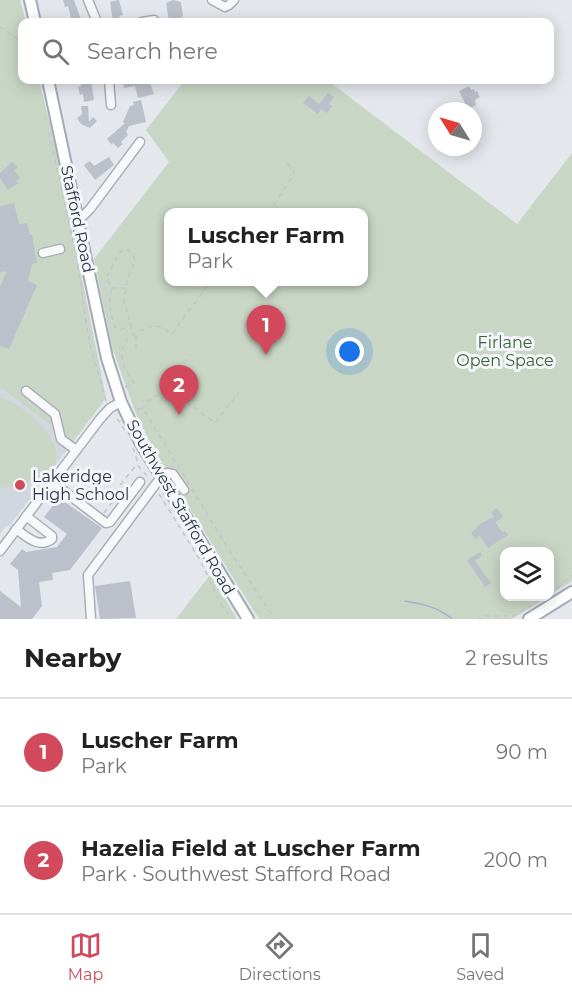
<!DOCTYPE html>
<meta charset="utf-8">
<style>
:root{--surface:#fff;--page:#f6f6f6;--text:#222;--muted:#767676;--line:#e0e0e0;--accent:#d1495b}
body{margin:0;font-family:Montserrat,sans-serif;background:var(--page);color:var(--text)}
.controls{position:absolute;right:18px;bottom:18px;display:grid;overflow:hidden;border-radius:12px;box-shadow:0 3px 15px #0003}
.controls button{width:54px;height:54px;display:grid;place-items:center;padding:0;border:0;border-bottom:2px solid var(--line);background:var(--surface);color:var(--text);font:30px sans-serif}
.compass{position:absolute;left:428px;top:102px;width:54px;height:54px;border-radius:50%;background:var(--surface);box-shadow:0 3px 15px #0003;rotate:307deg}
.you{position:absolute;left:350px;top:352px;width:21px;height:21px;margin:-15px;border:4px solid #fff;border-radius:50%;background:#1a73e8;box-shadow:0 0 0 9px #1a73e833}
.badge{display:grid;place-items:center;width:39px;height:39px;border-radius:50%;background:var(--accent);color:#fff;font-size:20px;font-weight:700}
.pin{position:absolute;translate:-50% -50px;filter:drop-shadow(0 2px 3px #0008)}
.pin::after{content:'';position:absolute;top:32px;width:21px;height:18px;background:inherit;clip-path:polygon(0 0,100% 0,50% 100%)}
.popup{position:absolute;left:164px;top:208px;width:204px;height:78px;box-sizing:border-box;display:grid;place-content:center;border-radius:12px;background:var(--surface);filter:drop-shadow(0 2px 4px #0005);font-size:20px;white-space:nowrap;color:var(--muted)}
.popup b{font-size:22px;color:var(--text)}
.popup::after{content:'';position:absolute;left:50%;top:100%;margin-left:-12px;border:12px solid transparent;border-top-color:var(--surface)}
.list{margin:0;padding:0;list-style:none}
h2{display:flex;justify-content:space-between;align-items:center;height:78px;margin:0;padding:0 24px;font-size:26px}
h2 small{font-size:20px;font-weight:400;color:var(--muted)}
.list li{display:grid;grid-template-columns:39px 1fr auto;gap:18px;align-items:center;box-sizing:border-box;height:108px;padding:0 24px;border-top:2px solid var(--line)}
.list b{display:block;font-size:22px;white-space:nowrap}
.list p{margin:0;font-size:20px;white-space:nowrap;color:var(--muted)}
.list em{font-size:20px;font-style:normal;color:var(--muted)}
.icon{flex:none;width:33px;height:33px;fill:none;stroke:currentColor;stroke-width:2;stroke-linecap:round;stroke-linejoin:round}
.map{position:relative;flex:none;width:572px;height:619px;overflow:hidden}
.search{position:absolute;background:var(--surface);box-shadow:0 3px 15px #0003;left:18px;right:18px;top:18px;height:66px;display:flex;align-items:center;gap:15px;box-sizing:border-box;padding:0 21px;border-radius:12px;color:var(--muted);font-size:22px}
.sheet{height:294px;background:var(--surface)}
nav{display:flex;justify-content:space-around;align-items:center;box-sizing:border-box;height:84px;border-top:2px solid var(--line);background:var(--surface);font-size:16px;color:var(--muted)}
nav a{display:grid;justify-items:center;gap:3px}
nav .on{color:var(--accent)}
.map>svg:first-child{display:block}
.built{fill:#d2d6de}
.green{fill:#c9d6c5;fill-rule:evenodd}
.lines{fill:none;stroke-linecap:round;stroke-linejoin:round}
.stream{stroke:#9fb4cc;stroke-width:1.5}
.building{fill:#bbc0ca}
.minor-casing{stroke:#a9aeb7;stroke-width:11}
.major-casing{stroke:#a3abb8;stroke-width:14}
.path{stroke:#c2c5cb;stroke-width:1.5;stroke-dasharray:4.5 4.5;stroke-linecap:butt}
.minor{stroke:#f7f8fa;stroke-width:8}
.major{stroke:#fff;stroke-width:10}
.poi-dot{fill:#d1495b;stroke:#f4f6f9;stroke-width:2}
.labels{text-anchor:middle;stroke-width:6;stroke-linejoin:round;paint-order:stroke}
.street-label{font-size:16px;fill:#2b3445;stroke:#f4f6f9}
.park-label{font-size:16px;fill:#3f6138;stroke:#f4f6f9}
.poi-label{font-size:16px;fill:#2b3445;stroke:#f4f6f9;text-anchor:start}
</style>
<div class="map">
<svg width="572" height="619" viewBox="0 0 572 619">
<rect width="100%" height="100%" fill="#e4e7ec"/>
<!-- built -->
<polygon class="built" points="0,387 73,442 9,526 6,526 0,534"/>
<!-- green -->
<g class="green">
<polygon points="0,0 20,0 26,22 22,22 22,80 39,80 55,144 106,398 73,442 0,387"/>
<path d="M185 80H327L517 224 572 153V581L550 595V552H504V596L548 597 512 619H259L190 509 152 446 136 414 112 347 94 259 169 162 146 130ZM168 212H364V282H168Z"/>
<path d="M0 397C24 404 76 447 49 472 36 484 16 485 0 488Z"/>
<polygon points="210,574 237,619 176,619 210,575"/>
</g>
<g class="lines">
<!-- stream -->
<path class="stream" d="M405 601C423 604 438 607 452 619"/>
</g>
<!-- building -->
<g class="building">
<polygon points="63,0 74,0 82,22 62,22 62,21 71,18 68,6 65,7"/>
<polygon points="119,0 123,15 119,16 120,19 113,21 110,2"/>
<polygon points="173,0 181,2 183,17 169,21 166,3"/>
<polygon points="91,80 94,100 84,102 83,94 80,95 78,87 81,86 81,82"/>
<polygon points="130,80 149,80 154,94 138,98 135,86 124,88 123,81"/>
<polygon points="469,86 471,90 474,89 475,92 477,91 480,97 475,100 476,105 468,109 459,91"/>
<polygon points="328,93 334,97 329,104 332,106 327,113 321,109 318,114 303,103 309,96 319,104"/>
<polygon points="141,100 146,122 129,126 126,132 128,135 121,142 123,144 118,148 113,143 112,145 107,139 125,123 123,122 130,106 134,105 133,102"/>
<polygon points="81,106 88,106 89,122 93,117 97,121 90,128 81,124 77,118 82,114"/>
<polygon points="109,157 114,165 95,180 84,165 90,161 94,166"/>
<polygon points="12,162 18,167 14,171 20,178 17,181 19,183 8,190 0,178 0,173"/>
<polygon points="14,203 19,224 27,223 30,235 32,235 37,263 32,264 28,281 37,285 9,349 0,346 0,287 7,271 0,272 0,206"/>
<polygon points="59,498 102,528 70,570 52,573 53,580 39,582 42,606 32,619 0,619 0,591 21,607 18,570 10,564 22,549 26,552 57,547 67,534 44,517"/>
<polygon points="497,508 503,517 495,522 502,532 505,531 508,535 488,548 480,536 475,539 471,533 480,524 494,517 491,512"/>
<polygon points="480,552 482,556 475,561 491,583 485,587 467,560"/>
<polygon points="130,581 136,618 100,619 95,586"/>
</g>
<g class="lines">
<defs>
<g id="minor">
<polyline points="88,0 97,22"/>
<polyline points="212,0 225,7 229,5 234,0"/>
<polyline points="142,22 154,20 155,22"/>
<polyline points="109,80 111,105"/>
<polyline points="78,221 90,209 140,142"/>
<polyline points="43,253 60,249"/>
<polyline points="26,391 55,414 61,439 76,450"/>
<polyline points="52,482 106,523 110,522 140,482"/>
<path d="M16 529C27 537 39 549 52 539V536L26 516"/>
<polyline points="0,551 100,419 110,408 121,402"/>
<polyline points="91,619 88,575 161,477 167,473 173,474 184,490"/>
</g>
<g id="major">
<polyline points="30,0 35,22"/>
<polyline points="48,80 107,358 121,402 140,442 248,619"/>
<polyline points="529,619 572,592"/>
</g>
</defs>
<!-- minor casing -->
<use href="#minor" class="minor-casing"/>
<!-- major casing -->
<use href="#major" class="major-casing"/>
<!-- path -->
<g class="path">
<polyline points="0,27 16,38 22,47"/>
<polyline points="49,133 76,255 89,341 106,401"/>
<polyline points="269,212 293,176 294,170 285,162"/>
<polyline points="126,288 112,288 106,278 120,252 126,249 132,253 135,260 127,281 124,301 133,333"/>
<path d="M112 289C107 300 111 316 115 327L121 330 130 323"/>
<polyline points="136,349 136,334"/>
<polyline points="158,380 215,423 239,392"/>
<path d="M125 387 134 382C119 365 115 341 140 331 144 329 150 326 154 326 160 325 167 331 172 334L210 282"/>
<polyline points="137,409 142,409 146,413 229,550 275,619"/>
<path d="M142 409C147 398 156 398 164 390L190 355"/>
<polyline points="117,419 120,422 126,433"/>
<polyline points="133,448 139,467 150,479"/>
<polyline points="159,494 200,560 222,606 233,619"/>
<polyline points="104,513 116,497 113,494 137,464"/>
<polyline points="550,594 572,575"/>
<polyline points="477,619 486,616 513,616 546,596"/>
</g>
<!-- minor -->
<use href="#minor" class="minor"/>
<!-- major -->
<use href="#major" class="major"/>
</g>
<!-- markers -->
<circle class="poi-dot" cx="20" cy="485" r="6"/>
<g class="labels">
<!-- street labels -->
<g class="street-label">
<text transform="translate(78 219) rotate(78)" y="6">Stafford Road</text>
<text transform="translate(181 507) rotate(60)" y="6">Southwest Stafford Road</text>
</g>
<!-- park labels -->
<g class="park-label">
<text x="505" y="348">Firlane<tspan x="505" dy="18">Open Space</tspan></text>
</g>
<!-- poi labels -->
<g class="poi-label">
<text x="32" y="482">Lakeridge<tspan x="32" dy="18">High School</tspan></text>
</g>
</g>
</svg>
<div class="controls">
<button><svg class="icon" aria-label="layers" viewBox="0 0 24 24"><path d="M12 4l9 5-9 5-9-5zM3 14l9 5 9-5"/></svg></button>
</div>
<svg class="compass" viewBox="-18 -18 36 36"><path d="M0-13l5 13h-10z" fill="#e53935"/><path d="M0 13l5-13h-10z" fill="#767676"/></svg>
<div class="you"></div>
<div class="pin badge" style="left:266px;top:355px">1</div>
<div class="popup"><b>Luscher Farm</b>Park</div>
<div class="pin badge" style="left:179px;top:415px">2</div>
<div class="search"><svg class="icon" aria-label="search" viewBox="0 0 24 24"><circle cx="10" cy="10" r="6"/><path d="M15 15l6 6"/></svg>Search here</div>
</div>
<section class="sheet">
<h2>Nearby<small>2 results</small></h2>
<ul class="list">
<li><span class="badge">1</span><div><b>Luscher Farm</b><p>Park</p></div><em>90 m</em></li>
<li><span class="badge">2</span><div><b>Hazelia Field at Luscher Farm</b><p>Park · Southwest Stafford Road</p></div><em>200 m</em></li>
</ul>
</section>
<nav>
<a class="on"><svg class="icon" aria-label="map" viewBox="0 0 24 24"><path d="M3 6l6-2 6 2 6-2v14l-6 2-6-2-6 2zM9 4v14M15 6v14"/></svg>Map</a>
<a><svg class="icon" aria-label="directions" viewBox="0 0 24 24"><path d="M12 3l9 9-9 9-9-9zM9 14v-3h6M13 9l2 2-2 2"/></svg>Directions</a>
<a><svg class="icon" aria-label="saved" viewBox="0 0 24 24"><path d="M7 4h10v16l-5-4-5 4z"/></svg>Saved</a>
</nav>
